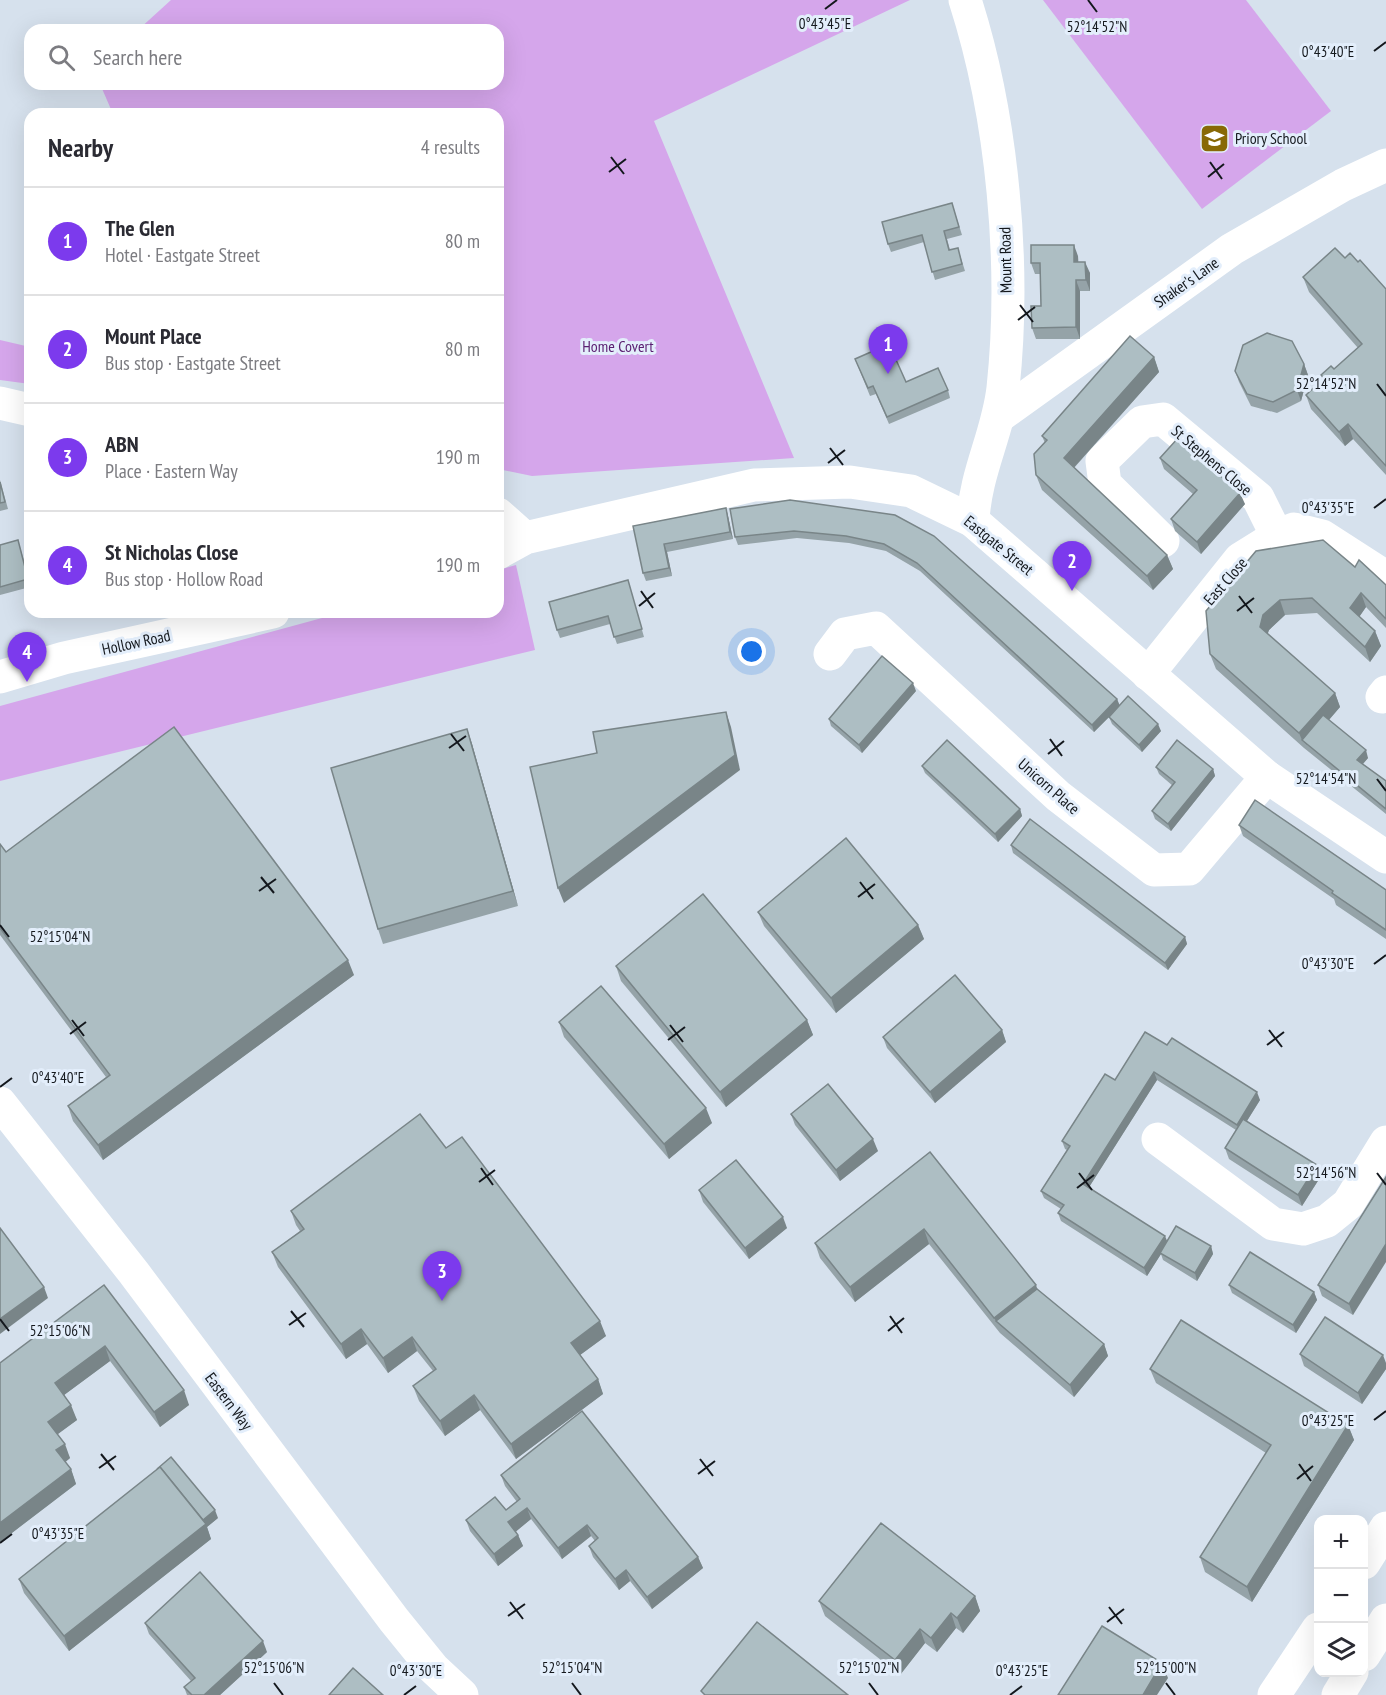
<!DOCTYPE html>
<meta charset="utf-8">
<style>
:root{--surface:#fff;--page:#f7f7f7;--text:#2b2b33;--muted:#7c7c81;--line:#e1e1e2;--accent:#7c3aed}
body{margin:0;font-family:"PT Sans Narrow",sans-serif;background:var(--page);color:var(--text)}
.controls{position:absolute;right:18px;bottom:18px;display:grid;overflow:hidden;border-radius:12px;box-shadow:0 6px 24px #0002}
.controls button{width:54px;height:54px;display:grid;place-items:center;padding:0;border:0;border-bottom:2px solid var(--line);background:var(--surface);color:var(--text);font:30px sans-serif}
.you{position:absolute;left:752px;top:652px;width:21px;height:21px;margin:-15px;border:4px solid #fff;border-radius:50%;background:#1a73e8;box-shadow:0 0 0 9px #1a73e833}
.badge{display:grid;place-items:center;width:39px;height:39px;border-radius:50%;background:var(--accent);color:#fff;font-size:20px;font-weight:700}
.pin{position:absolute;translate:-50% -50px;filter:drop-shadow(0 2px 3px #0008)}
.pin::after{content:'';position:absolute;top:32px;width:21px;height:18px;background:inherit;clip-path:polygon(0 0,100% 0,50% 100%)}
.list{margin:0;padding:0;list-style:none}
h2{display:flex;justify-content:space-between;align-items:center;height:78px;margin:0;padding:0 24px;font-size:26px}
h2 small{font-size:20px;font-weight:400;color:var(--muted)}
.list li{display:grid;grid-template-columns:39px 1fr auto;gap:18px;align-items:center;box-sizing:border-box;height:108px;padding:0 24px;border-top:2px solid var(--line)}
.list b{display:block;font-size:22px;white-space:nowrap}
.list p{margin:0;font-size:20px;white-space:nowrap;color:var(--muted)}
.list em{font-size:20px;font-style:normal;color:var(--muted)}
.icon{flex:none;width:33px;height:33px;fill:none;stroke:currentColor;stroke-width:2;stroke-linecap:round;stroke-linejoin:round}
.map{position:relative;flex:none;width:1386px;height:1695px;overflow:hidden}
.search{position:absolute;background:var(--surface);box-shadow:0 6px 24px #0002;left:24px;top:24px;width:480px;height:66px;display:flex;align-items:center;gap:15px;box-sizing:border-box;padding:0 21px;border-radius:18px;color:var(--muted);font-size:22px}
.panel{position:absolute;background:var(--surface);box-shadow:0 6px 24px #0002;left:24px;top:108px;width:480px;height:510px;border-radius:18px}
.map>svg:first-child{display:block}
.green{fill:#d5a6eb}
.lines{fill:none;stroke-linecap:round;stroke-linejoin:round}
.minor{stroke:#fff;stroke-width:33}
.highway{stroke:#fff;stroke-width:33}
.wall{fill:#95a3a8}
.shaded-wall{fill:#798588}
.building{fill:#adbec3;stroke:#798588;stroke-width:1.5}
.ticks{fill:none;stroke:#14181d;stroke-width:2}
.labels{text-anchor:middle;stroke-width:6;stroke-linejoin:round;paint-order:stroke}
.poi-label{font-size:16px;fill:#14181d;stroke:#e3eefb;text-anchor:start}
.street-label{font-size:16px;fill:#14181d;stroke:#e3eefb}
.park-label{font-size:16px;fill:#5a1e71;stroke:#e3eefb}
.ticks-label{font-size:15px;text-anchor:middle;fill:#14181d;stroke:#e3eefb;stroke-width:6;stroke-linejoin:round;paint-order:stroke}
</style>
<div class="map">
<svg width="1386" height="1695" viewBox="0 0 1386 1695">
<rect width="100%" height="100%" fill="#d6e1ed"/>
<!-- green -->
<g class="green">
<polygon points="171,0 910,0 654,121 794,458 532,476 498,469 498,114 113,114 100,84 498,84 498,30 138,30"/>
<polygon points="1043,0 1246,0 1331,111 1202,209"/>
<polygon points="0,340 30,347 30,384 0,380"/>
<polygon points="516,565 535,650 0,781 0,706 344,612 498,612 498,570"/>
</g>
<g class="lines">
<!-- minor -->
<g class="minor">
<path d="M965 0C1003 118 1016 265 1003 388 998 434 975 473 973 521"/>
<polyline points="0,403 30,410"/>
<polyline points="998,417 1232,249 1343,185 1386,165"/>
<polyline points="498,514 525,538"/>
<polyline points="1163,541 1105,484 1102,461 1142,422 1163,419 1258,498 1277,536"/>
<polyline points="498,553 525,538 754,485 850,482 911,491 973,521 1267,777 1386,857"/>
<polyline points="830,654 845,634 876,628 1058,796 1154,870 1189,869 1267,777"/>
<polyline points="1148,674 1240,559 1277,536 1294,529 1322,536 1386,577"/>
<polyline points="0,677 64,658 273,612"/>
<polyline points="1382,697 1386,692"/>
<polyline points="0,1103 134,1273 394,1620 433,1668 462,1695"/>
<polyline points="1158,1139 1273,1224 1303,1229 1327,1221 1348,1204 1386,1142"/>
</g>
<!-- highway -->
<g class="highway">
<polyline points="1364,1563 1386,1528"/>
<polyline points="1364,1655 1386,1620"/>
<polyline points="1274,1695 1318,1629"/>
<polyline points="1338,1695 1352,1672"/>
</g>
</g>
<!-- wall -->
<g class="wall">
<polygon points="952,203 962,235 947,239 950,250 960,255 965,271 935,280 924,242 891,252 888,244"/>
<polygon points="1078,256 1078,262 1090,273 1090,291 1080,291 1080,339 1036,339 1032,328 1041,306 1040,274 1035,274 1031,263"/>
<polygon points="1345,258 1386,289 1386,475 1353,439 1345,446 1311,409 1306,395 1323,380 1321,375 1334,369 1358,348 1309,292 1303,277"/>
<polygon points="1154,357 1159,372 1074,468 1167,555 1173,569 1153,590 1042,490 1036,475 1045,443 1042,436"/>
<polygon points="855,359 906,382 948,390 950,398 889,424 876,394 870,396"/>
<polygon points="1304,364 1308,375 1301,401 1277,413 1251,406 1239,382 1235,371"/>
<polygon points="1160,458 1245,504 1201,554 1175,531 1171,519 1193,494 1164,469"/>
<polygon points="0,480 8,509 0,511"/>
<polygon points="726,508 728,516 733,539 667,552 672,576 646,581 643,573 633,526"/>
<polygon points="895,515 1117,699 1119,705 1161,731 1142,752 1112,724 1109,717 1094,732 920,571 886,551 849,543 797,538 738,545 735,537"/>
<polygon points="18,540 30,582 30,587 0,595 0,545"/>
<polygon points="1355,567 1386,585 1386,628 1366,607 1359,617 1375,631 1381,646 1370,662 1317,613 1285,615 1269,630 1267,634 1335,693 1340,707 1329,720 1368,758 1363,764 1386,781 1386,814 1304,748 1216,669 1210,654 1206,611"/>
<polygon points="630,588 644,637 617,644 610,624 560,638 557,630"/>
<polygon points="71,612 100,612 73,618"/>
<polygon points="916,691 862,753 831,726 829,719"/>
<polygon points="467,729 472,744 518,906 383,944 378,929"/>
<polygon points="922,766 1020,809 1022,816 998,842 925,773"/>
<polygon points="1156,767 1213,769 1215,776 1171,831 1155,819 1152,811 1173,786 1159,774"/>
<polygon points="1239,825 1386,890 1386,939 1336,905 1334,899 1243,836"/>
<polygon points="0,844 6,852 354,975 103,1160 73,1121 68,1106 106,1077 0,935"/>
<polygon points="1011,845 1185,937 1187,944 1168,970 1013,853"/>
<polygon points="758,912 918,925 924,939 836,1013 764,926"/>
<polygon points="616,966 807,1020 813,1035 726,1107 621,981"/>
<polygon points="559,1022 712,1123 669,1159 564,1037"/>
<polygon points="1002,1030 1006,1042 935,1103 887,1048 883,1037"/>
<polygon points="1167,1045 1260,1100 1247,1121 1321,1176 1302,1206 1229,1159 1225,1148 1236,1130 1157,1080 1089,1187 1167,1241 1211,1246 1213,1254 1197,1281 1163,1260 1161,1254 1147,1276 1061,1221 1058,1213 1061,1209 1044,1198 1041,1191 1067,1150 1065,1149 1062,1141 1115,1080"/>
<polygon points="791,1114 878,1151 840,1181 795,1125"/>
<polygon points="446,1148 606,1336 580,1355 598,1379 603,1394 516,1459 480,1410 445,1436 419,1401 413,1386 433,1371 417,1351 388,1373 367,1344 346,1359 278,1267 272,1252 300,1231 296,1225 291,1211"/>
<polygon points="930,1152 1037,1289 1104,1344 1108,1356 1074,1397 1000,1333 929,1244 855,1302 820,1258 815,1243"/>
<polygon points="1386,1177 1353,1315 1322,1296 1318,1285"/>
<polygon points="699,1190 787,1228 749,1259 703,1202"/>
<polygon points="104,1285 189,1405 160,1427 110,1361 64,1395 77,1420 57,1434 70,1458 65,1462 71,1469 76,1484 0,1542"/>
<polygon points="1229,1285 1314,1292 1317,1300 1296,1333 1232,1293"/>
<polygon points="1300,1354 1386,1363 1386,1369 1362,1404 1304,1366"/>
<polygon points="1150,1369 1348,1425 1354,1440 1252,1602 1205,1572 1200,1557 1266,1453 1156,1383"/>
<polygon points="501,1475 698,1557 703,1568 652,1609 630,1581 619,1590 593,1557 589,1546 595,1541 591,1536 562,1559 531,1519 516,1531 518,1535 523,1546 498,1566 470,1531 466,1520 506,1510 517,1502 505,1486"/>
<polygon points="218,1518 207,1527 211,1539 69,1651 24,1593 19,1579"/>
<polygon points="975,1596 980,1611 963,1633 956,1628 937,1652 925,1643 900,1675 825,1616 819,1601"/>
<polygon points="145,1623 267,1652 220,1695 187,1695 184,1687 191,1681 149,1634"/>
</g>
<!-- shaded-wall -->
<g class="shaded-wall">
<polygon points="1074,245 1078,256 1079,274 1074,262"/>
<polygon points="1085,262 1090,273 1090,291 1086,280"/>
<polygon points="1076,280 1080,291 1080,339 1076,327"/>
<polygon points="1154,357 1159,372 1069,473 1064,458"/>
<polygon points="1304,364 1308,375 1301,401 1297,390"/>
<polygon points="1348,424 1353,439 1345,446 1339,432"/>
<polygon points="1240,493 1245,504 1201,554 1197,542"/>
<polygon points="726,508 728,516 733,539 730,532"/>
<polygon points="664,544 667,552 672,576 669,568"/>
<polygon points="1167,555 1173,569 1153,590 1147,576"/>
<polygon points="1361,593 1366,607 1355,623 1350,608"/>
<polygon points="1280,600 1285,615 1269,630 1265,642 1260,627 1263,615"/>
<polygon points="1375,631 1381,646 1370,662 1365,647"/>
<polygon points="913,683 916,691 862,753 859,745"/>
<polygon points="1335,693 1340,707 1307,745 1302,740 1299,733"/>
<polygon points="1117,699 1120,706 1094,732 1092,725"/>
<polygon points="726,712 731,727 740,770 564,903 558,888"/>
<polygon points="1158,724 1161,731 1142,752 1139,745"/>
<polygon points="467,729 472,744 518,906 513,891"/>
<polygon points="1366,750 1368,758 1360,767 1357,760"/>
<polygon points="1213,769 1215,776 1171,831 1168,824"/>
<polygon points="1020,809 1022,816 998,842 995,834"/>
<polygon points="918,925 924,939 836,1013 831,998"/>
<polygon points="1185,937 1187,944 1168,970 1165,963"/>
<polygon points="348,960 354,975 103,1160 98,1145"/>
<polygon points="807,1020 813,1035 726,1107 720,1092"/>
<polygon points="1002,1030 1006,1042 935,1103 930,1092"/>
<polygon points="1154,1072 1157,1080 1086,1192 1083,1184"/>
<polygon points="1257,1092 1260,1100 1240,1132 1237,1125"/>
<polygon points="706,1108 712,1123 669,1159 664,1144"/>
<polygon points="873,1139 878,1151 840,1181 836,1170"/>
<polygon points="1317,1165 1321,1176 1302,1206 1298,1195"/>
<polygon points="783,1217 787,1228 749,1259 745,1248"/>
<polygon points="924,1229 929,1244 855,1302 850,1287"/>
<polygon points="1165,1236 1168,1243 1160,1253 1161,1254 1147,1276 1144,1268"/>
<polygon points="1386,1244 1386,1262 1353,1315 1349,1304"/>
<polygon points="1211,1246 1213,1254 1197,1281 1195,1273"/>
<polygon points="1036,1285 1041,1300 996,1321 994,1318"/>
<polygon points="44,1287 48,1298 0,1334 0,1319"/>
<polygon points="1314,1292 1317,1300 1296,1333 1293,1325"/>
<polygon points="600,1321 606,1336 576,1358 571,1343"/>
<polygon points="361,1329 367,1344 346,1359 341,1344"/>
<polygon points="412,1337 417,1351 388,1373 383,1358"/>
<polygon points="1104,1344 1108,1356 1074,1397 1070,1385"/>
<polygon points="105,1346 110,1361 60,1398 55,1383"/>
<polygon points="1383,1355 1386,1363 1386,1369 1362,1404 1358,1393"/>
<polygon points="598,1379 603,1394 516,1459 511,1444"/>
<polygon points="184,1390 189,1405 160,1427 154,1412"/>
<polygon points="474,1395 480,1410 445,1436 440,1421"/>
<polygon points="71,1405 77,1420 54,1437 48,1422"/>
<polygon points="1348,1425 1354,1440 1252,1602 1247,1587"/>
<polygon points="65,1444 70,1458 62,1465 56,1450"/>
<polygon points="71,1469 76,1484 0,1542 0,1523"/>
<polygon points="527,1508 531,1519 513,1534 508,1522"/>
<polygon points="215,1510 218,1518 207,1527 211,1539 69,1651 64,1636"/>
<polygon points="587,1525 591,1536 562,1559 558,1548"/>
<polygon points="518,1535 523,1546 498,1566 494,1554"/>
<polygon points="698,1557 703,1568 652,1609 647,1597"/>
<polygon points="626,1570 630,1581 619,1590 615,1579"/>
<polygon points="975,1596 980,1611 963,1633 957,1618"/>
<polygon points="951,1613 956,1628 937,1652 931,1638"/>
<polygon points="920,1629 925,1643 900,1675 895,1660"/>
<polygon points="263,1641 267,1652 220,1695 204,1695"/>
<polygon points="1162,1663 1168,1678 1157,1695 1143,1695"/>
</g>
<!-- building -->
<g class="building">
<polygon points="952,203 959,227 944,231 949,250 958,248 962,264 932,272 922,235 888,244 882,222"/>
<polygon points="1031,245 1074,245 1074,262 1085,262 1086,280 1076,280 1076,327 1032,328 1031,306 1041,306 1040,263 1031,263"/>
<polygon points="1335,248 1345,258 1350,253 1358,262 1360,260 1386,289 1386,466 1348,424 1339,432 1306,395 1324,378 1321,375 1331,366 1334,369 1362,344 1303,277"/>
<polygon points="1267,333 1292,341 1304,364 1297,390 1273,402 1247,394 1235,371 1243,345"/>
<polygon points="1130,336 1154,357 1064,458 1167,555 1147,576 1036,475 1034,454 1047,440 1042,436"/>
<polygon points="889,344 906,382 938,368 948,390 887,417 873,386 868,388 855,359"/>
<polygon points="1178,438 1240,493 1197,542 1171,519 1197,490 1160,458"/>
<polygon points="0,482 5,502 0,503"/>
<polygon points="790,500 895,515 934,536 1117,699 1092,725 917,563 884,544 846,536 794,531 735,537 730,509"/>
<polygon points="726,508 730,532 664,544 669,568 643,573 633,526"/>
<polygon points="18,540 28,579 0,587 0,545"/>
<polygon points="1323,540 1355,567 1359,560 1386,585 1386,619 1361,593 1350,608 1375,631 1365,647 1312,598 1280,600 1263,615 1260,627 1335,693 1299,733 1210,654 1206,611 1256,551"/>
<polygon points="628,580 642,629 614,637 608,616 557,630 549,602"/>
<polygon points="882,656 913,683 859,745 829,719"/>
<polygon points="1128,696 1158,724 1139,745 1109,717"/>
<polygon points="726,712 735,755 558,888 530,767 597,753 593,732"/>
<polygon points="1323,715 1366,750 1357,760 1386,781 1386,809 1302,740"/>
<polygon points="174,727 348,960 98,1145 68,1106 110,1075 0,928 0,844 6,852"/>
<polygon points="467,729 513,891 378,929 331,768"/>
<polygon points="947,740 1020,809 995,834 922,766"/>
<polygon points="1177,740 1213,769 1168,824 1152,811 1175,782 1156,767"/>
<polygon points="1255,800 1386,890 1386,930 1332,893 1333,891 1239,825"/>
<polygon points="1030,819 1185,937 1165,963 1011,845"/>
<polygon points="846,838 918,925 831,998 758,912"/>
<polygon points="703,894 807,1020 720,1092 616,966"/>
<polygon points="955,975 1002,1030 930,1092 883,1037"/>
<polygon points="601,986 706,1108 664,1144 559,1022"/>
<polygon points="1145,1032 1167,1045 1172,1038 1257,1092 1237,1125 1154,1072 1083,1184 1165,1236 1144,1268 1058,1213 1064,1205 1041,1191 1070,1146 1062,1141 1105,1074 1115,1080"/>
<polygon points="828,1084 873,1139 836,1170 791,1114"/>
<polygon points="420,1114 446,1148 462,1137 600,1321 571,1343 598,1379 511,1444 474,1395 440,1421 413,1386 436,1369 412,1337 383,1358 361,1329 341,1344 272,1252 304,1229 291,1211"/>
<polygon points="1243,1119 1317,1165 1298,1195 1225,1148"/>
<polygon points="930,1152 1036,1285 994,1318 924,1229 850,1287 815,1243"/>
<polygon points="736,1160 783,1217 745,1248 699,1190"/>
<polygon points="1386,1177 1386,1244 1349,1304 1318,1285"/>
<polygon points="1176,1226 1211,1246 1195,1273 1160,1253"/>
<polygon points="0,1228 44,1287 0,1319"/>
<polygon points="1250,1252 1314,1292 1293,1325 1229,1285"/>
<polygon points="104,1285 184,1390 154,1412 105,1346 55,1383 71,1405 48,1422 65,1444 56,1450 71,1469 0,1523 0,1363"/>
<polygon points="1037,1289 1104,1344 1070,1385 996,1321"/>
<polygon points="1325,1317 1383,1355 1358,1393 1300,1354"/>
<polygon points="1181,1320 1348,1425 1247,1587 1200,1557 1271,1445 1150,1369"/>
<polygon points="582,1411 698,1557 647,1597 626,1570 615,1579 589,1546 598,1538 587,1525 558,1548 527,1508 508,1522 518,1535 494,1554 466,1520 495,1497 506,1510 520,1499 501,1475"/>
<polygon points="171,1457 215,1510 203,1520 160,1467 157,1469"/>
<polygon points="160,1467 206,1524 64,1636 19,1579"/>
<polygon points="881,1523 975,1596 957,1618 951,1613 931,1638 920,1629 895,1660 819,1601"/>
<polygon points="200,1572 263,1641 204,1695 192,1695 184,1687 195,1678 145,1623"/>
<polygon points="757,1622 848,1695 705,1695 701,1691"/>
<polygon points="1102,1626 1162,1663 1143,1695 1058,1695"/>
<polygon points="353,1668 383,1695 329,1695"/>
</g>
<!-- ticks -->
<path class="ticks" d="M1088 0 1097 12M825 9 837 0M1374 51 1386 42M611 157 624 174M1210 162 1222 179M609 172 626 159M1208 177 1224 164M1020 305 1033 322M1018 320 1035 307M1377 384 1386 396M830 448 843 465M828 463 845 450M1374 508 1386 499M641 591 653 608M1239 596 1252 613M639 606 655 593M1237 611 1254 598M451 734 464 751M1050 739 1062 756M449 748 466 736M1048 754 1064 741M1377 779 1386 791M261 877 274 893M860 882 873 899M259 891 276 879M858 897 875 884M0 925 9 937M1374 964 1386 955M72 1020 84 1036M670 1025 683 1042M1269 1030 1282 1047M70 1034 86 1022M668 1040 685 1027M1267 1045 1284 1032M0 1087 12 1078M481 1168 493 1185M1079 1173 1092 1190M1377 1173 1386 1185M479 1182 495 1170M1077 1188 1094 1175M291 1311 304 1327M890 1316 902 1333M0 1319 9 1331M289 1325 306 1313M888 1331 904 1318M1374 1420 1386 1411M101 1454 114 1470M700 1459 713 1476M1299 1464 1311 1481M99 1468 116 1456M698 1474 715 1461M1297 1479 1313 1466M0 1543 12 1534M510 1602 523 1619M1109 1607 1122 1624M508 1616 525 1604M1107 1622 1124 1609M274 1683 283 1695M572 1683 581 1695M869 1683 878 1695M1166 1683 1175 1695M404 1695 416 1686M1010 1695 1022 1686"/>
<!-- icons -->
<defs>
<symbol id="school-square" viewBox="-11 -11 22 22"><rect x="-9" y="-9" width="18" height="18" rx="4" fill="#886906" stroke="#e3eefb"/><path d="M0-5L7-2L0 1L-7-2ZM-4 1L0 2.5L4 1V4Q0 6-4 4Z" fill="#fff"/></symbol>
</defs>
<g fill-rule="evenodd">
<use href="#school-square" x="1198" y="122" width="33" height="33"/>
</g>
<g class="labels">
<!-- poi labels -->
<g class="poi-label">
<text x="1235" y="144">Priory School</text>
</g>
<!-- street labels -->
<g class="street-label">
<text transform="translate(1005 260) rotate(-91)" y="6">Mount Road</text>
<text transform="translate(1186 282) rotate(-35)" y="6">Shaker's Lane</text>
<text transform="translate(1212 460) rotate(40)" y="6">St Stephens Close</text>
<text transform="translate(999 545) rotate(39)" y="6">Eastgate Street</text>
<text transform="translate(1225 581) rotate(-49)" y="6">East Close</text>
<text transform="translate(136 642) rotate(-12)" y="6">Hollow Road</text>
<text transform="translate(1049 786) rotate(41)" y="6">Unicorn Place</text>
<text transform="translate(229 1401) rotate(53)" y="6">Eastern Way</text>
</g>
<!-- park labels -->
<g class="park-label">
<text x="618" y="352">Home Covert</text>
</g>
</g>
<g class="ticks-label">
<text x="825" y="29">0°43'45"E</text>
<text x="1097" y="32">52°14'52"N</text>
<text x="1328" y="57">0°43'40"E</text>
<text x="1326" y="389">52°14'52"N</text>
<text x="1328" y="513">0°43'35"E</text>
<text x="1326" y="784">52°14'54"N</text>
<text x="60" y="942">52°15'04"N</text>
<text x="1328" y="969">0°43'30"E</text>
<text x="58" y="1083">0°43'40"E</text>
<text x="1326" y="1178">52°14'56"N</text>
<text x="60" y="1336">52°15'06"N</text>
<text x="1328" y="1426">0°43'25"E</text>
<text x="58" y="1539">0°43'35"E</text>
<text x="274" y="1673">52°15'06"N</text>
<text x="572" y="1673">52°15'04"N</text>
<text x="869" y="1673">52°15'02"N</text>
<text x="1166" y="1673">52°15'00"N</text>
<text x="416" y="1676">0°43'30"E</text>
<text x="1022" y="1676">0°43'25"E</text>
</g>
</svg>
<div class="controls">
<button>+</button>
<button>−</button>
<button><svg class="icon" aria-label="layers" viewBox="0 0 24 24"><path d="M12 4l9 5-9 5-9-5zM3 14l9 5 9-5"/></svg></button>
</div>
<div class="you"></div>
<div class="pin badge" style="left:888px;top:374px">1</div>
<div class="pin badge" style="left:1072px;top:591px">2</div>
<div class="pin badge" style="left:442px;top:1301px">3</div>
<div class="pin badge" style="left:27px;top:682px">4</div>
<div class="search"><svg class="icon" aria-label="search" viewBox="0 0 24 24"><circle cx="10" cy="10" r="6"/><path d="M15 15l6 6"/></svg>Search here</div>
<section class="panel">
<h2>Nearby<small>4 results</small></h2>
<ul class="list">
<li><span class="badge">1</span><div><b>The Glen</b><p>Hotel · Eastgate Street</p></div><em>80 m</em></li>
<li><span class="badge">2</span><div><b>Mount Place</b><p>Bus stop · Eastgate Street</p></div><em>80 m</em></li>
<li><span class="badge">3</span><div><b>ABN</b><p>Place · Eastern Way</p></div><em>190 m</em></li>
<li><span class="badge">4</span><div><b>St Nicholas Close</b><p>Bus stop · Hollow Road</p></div><em>190 m</em></li>
</ul>
</section>
</div>
